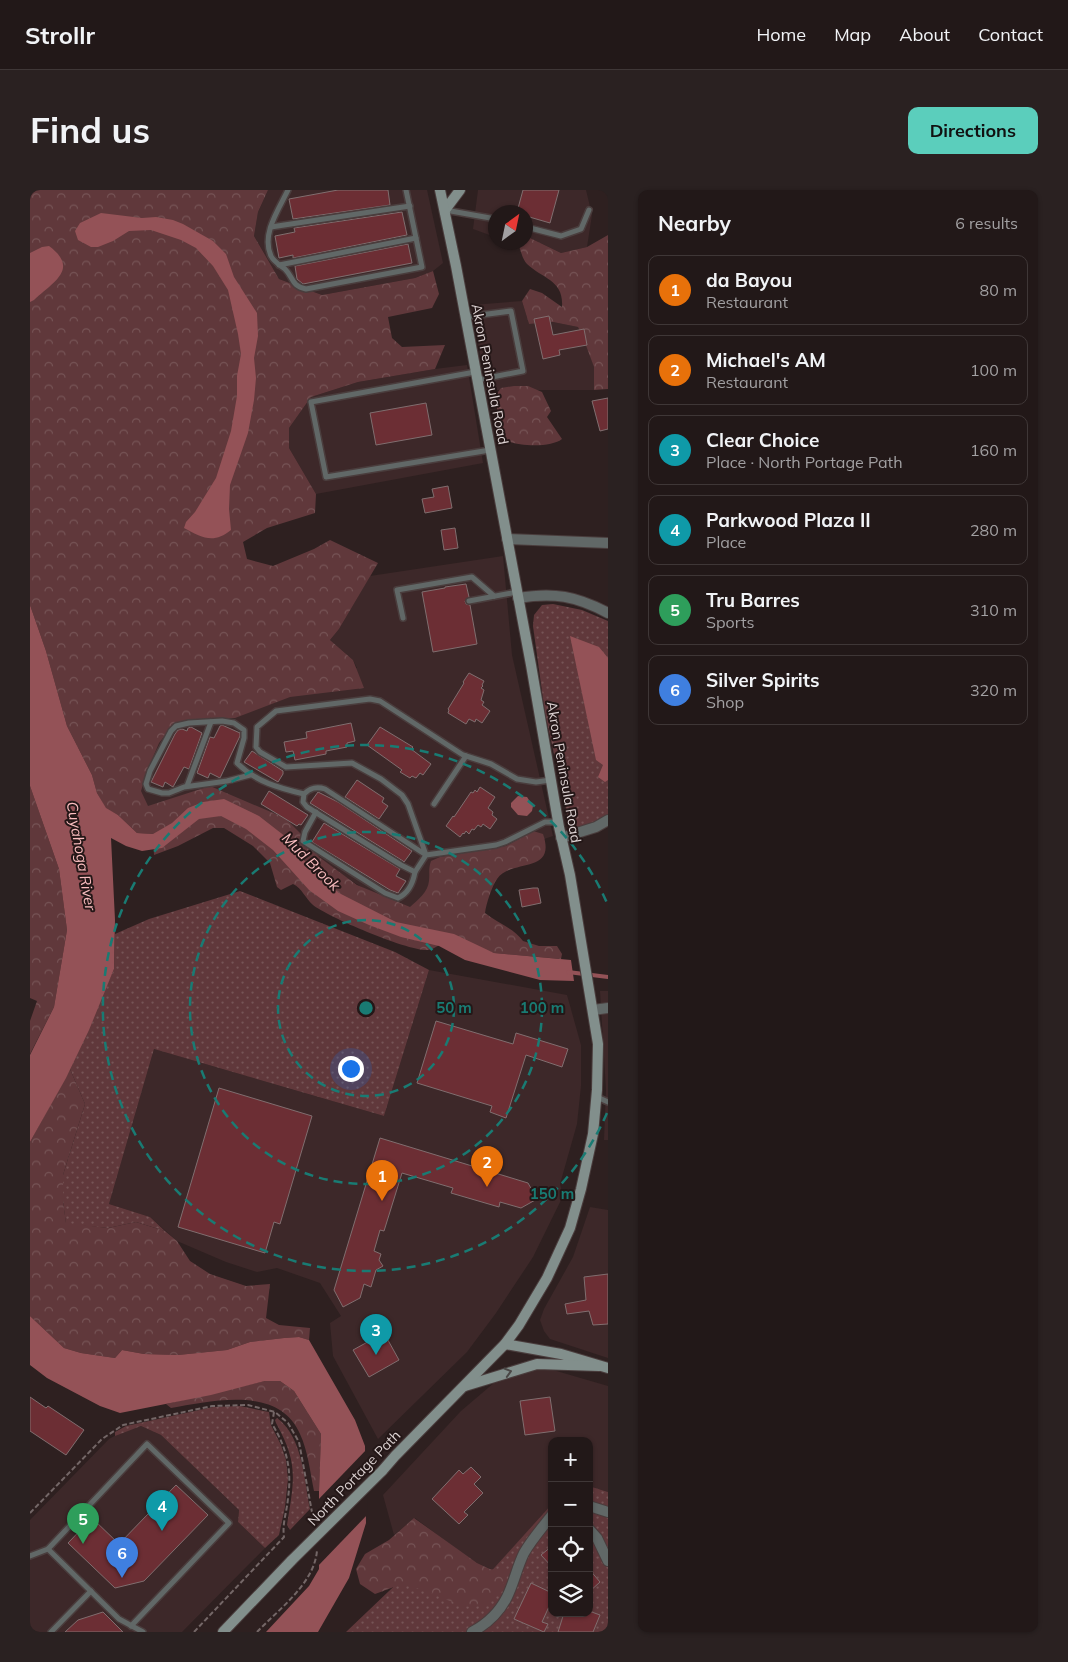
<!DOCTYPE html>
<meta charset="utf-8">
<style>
:root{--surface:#221818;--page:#2a2121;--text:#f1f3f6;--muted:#a2a0a2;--line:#3f3737;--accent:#5bcebc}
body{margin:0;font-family:Mulish,sans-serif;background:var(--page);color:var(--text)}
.controls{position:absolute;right:15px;bottom:15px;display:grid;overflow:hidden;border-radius:10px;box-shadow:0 1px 4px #0004}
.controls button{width:45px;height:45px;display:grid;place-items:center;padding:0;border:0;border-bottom:1px solid var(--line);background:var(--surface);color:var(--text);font:25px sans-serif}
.compass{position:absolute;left:458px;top:15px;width:45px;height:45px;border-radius:50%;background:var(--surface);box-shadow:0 1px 4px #0004;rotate:33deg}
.you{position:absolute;left:320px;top:878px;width:18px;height:18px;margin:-12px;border:4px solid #fff;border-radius:50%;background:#1a73e8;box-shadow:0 0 0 8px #1a73e833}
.badge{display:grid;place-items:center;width:32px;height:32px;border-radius:50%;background:var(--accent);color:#fff;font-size:16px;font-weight:700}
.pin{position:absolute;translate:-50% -41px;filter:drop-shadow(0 1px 2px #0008)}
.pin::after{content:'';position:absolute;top:26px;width:18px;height:15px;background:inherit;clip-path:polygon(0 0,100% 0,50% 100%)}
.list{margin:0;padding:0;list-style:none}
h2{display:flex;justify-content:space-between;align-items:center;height:65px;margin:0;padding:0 20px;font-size:21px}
h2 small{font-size:16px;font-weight:400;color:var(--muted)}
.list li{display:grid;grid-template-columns:32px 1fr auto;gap:15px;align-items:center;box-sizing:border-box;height:70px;margin:0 10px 10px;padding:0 10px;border:1px solid var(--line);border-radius:10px}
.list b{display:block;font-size:19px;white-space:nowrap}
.list p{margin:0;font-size:16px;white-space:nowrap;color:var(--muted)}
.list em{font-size:16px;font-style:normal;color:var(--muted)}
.icon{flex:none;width:28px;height:28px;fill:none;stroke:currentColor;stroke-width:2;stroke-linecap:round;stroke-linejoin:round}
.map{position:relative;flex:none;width:578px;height:1442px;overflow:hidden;border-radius:10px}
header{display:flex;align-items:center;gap:30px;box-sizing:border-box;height:70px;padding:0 25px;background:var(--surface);border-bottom:1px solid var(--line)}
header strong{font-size:24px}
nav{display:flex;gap:28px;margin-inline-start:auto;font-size:18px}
.intro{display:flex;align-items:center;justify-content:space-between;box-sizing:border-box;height:120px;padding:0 30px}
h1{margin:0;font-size:35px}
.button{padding:12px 22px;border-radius:10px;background:var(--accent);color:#111;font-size:18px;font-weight:700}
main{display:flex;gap:30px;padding:0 30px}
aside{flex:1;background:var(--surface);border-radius:10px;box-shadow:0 1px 4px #0004}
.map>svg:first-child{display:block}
.built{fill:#3d2829}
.grass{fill:url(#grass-dots)}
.forest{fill:url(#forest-crowns)}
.water{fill:#945257}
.pier{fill:#2e2020}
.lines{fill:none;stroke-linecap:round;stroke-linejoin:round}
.stream{stroke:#945257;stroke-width:4}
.building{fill:#6c2e34;stroke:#806e6f}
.lane-casing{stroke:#4a3d3d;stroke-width:8}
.street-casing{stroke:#4a3d3d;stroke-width:12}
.secondary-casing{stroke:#4a3d3d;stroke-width:12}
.path{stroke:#746767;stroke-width:2;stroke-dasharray:5 2.5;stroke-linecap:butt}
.lane{stroke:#616867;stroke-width:5}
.street{stroke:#616867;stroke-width:10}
.secondary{stroke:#828f8c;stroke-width:10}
.secondary-bridge-casing{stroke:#4a3d3d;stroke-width:12;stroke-linecap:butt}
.secondary-bridge{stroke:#828f8c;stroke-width:10}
.oneway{stroke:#4a4746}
.ring{fill:none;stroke:#197b73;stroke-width:2.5;stroke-dasharray:9 6}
.labels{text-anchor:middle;stroke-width:4;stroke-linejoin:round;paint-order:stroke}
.street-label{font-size:14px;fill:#ddd3d3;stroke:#241717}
.water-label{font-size:15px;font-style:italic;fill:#fabdbf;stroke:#241717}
.centre{fill:#197b73;stroke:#241717;stroke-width:2.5}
.ring-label{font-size:15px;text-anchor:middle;font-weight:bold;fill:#197b73;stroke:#241717;stroke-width:4;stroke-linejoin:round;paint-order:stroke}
</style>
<header>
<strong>Strollr</strong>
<nav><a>Home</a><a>Map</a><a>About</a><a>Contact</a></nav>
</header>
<div class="intro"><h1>Find us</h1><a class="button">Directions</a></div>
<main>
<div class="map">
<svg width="578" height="1442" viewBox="0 0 578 1442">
<defs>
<pattern id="grass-dots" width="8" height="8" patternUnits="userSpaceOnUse" patternTransform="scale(1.25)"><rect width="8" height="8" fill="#60383b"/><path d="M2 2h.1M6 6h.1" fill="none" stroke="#765456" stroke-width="1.8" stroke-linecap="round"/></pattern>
<pattern id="forest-crowns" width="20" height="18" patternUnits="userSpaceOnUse" patternTransform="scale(1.25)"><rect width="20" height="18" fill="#60383b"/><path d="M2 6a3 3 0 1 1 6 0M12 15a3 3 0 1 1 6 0" fill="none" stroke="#765456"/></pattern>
</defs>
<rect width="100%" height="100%" fill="#2e2020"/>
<!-- built -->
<g class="built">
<polygon points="238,0 397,0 413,73 403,81 385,88 292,105 249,89 224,46 228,22"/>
<polygon points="448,0 556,0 562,25 557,57 531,63 500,48 496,51 496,22 466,22 465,47 443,39"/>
<polygon points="492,111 499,134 523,132 548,137 557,155 564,177 564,200 456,200 442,115"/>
<polygon points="437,175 453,273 286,304 259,258 259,238 281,207 328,192 405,179"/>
<polygon points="473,366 482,465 523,646 473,663 383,730 187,605 123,617 104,616 113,580 153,493 327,478 323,470 300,450 309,439 340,386"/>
<polygon points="399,780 537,805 551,855 551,896 547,934 530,994 533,1006 503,1067 466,1123 437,1162 348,1249 303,1166 300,1133 311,1126 290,1093 247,1078 227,1082 196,1072 147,1051 120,1027 79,1014 124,859 354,926"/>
<polygon points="570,801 578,801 578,950 574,950 576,900"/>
<polygon points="560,1017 578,1020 578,1168 520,1149 514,1141 510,1130 514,1119 543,1067"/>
<polygon points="497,1179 523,1180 578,1196 578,1302 559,1296 559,1251 522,1251 522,1314 463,1380 447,1373 434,1365 385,1328 364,1345 353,1305 431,1221 465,1192"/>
<polygon points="111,1236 131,1245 209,1320 208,1332 235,1358 152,1442 0,1442 0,1330 79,1249 90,1243"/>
</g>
<!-- grass -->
<g class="grass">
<polygon points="523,414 552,420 578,431 578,627 549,638 538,628 515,523 503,436 504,425 512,415"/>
<polygon points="210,701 365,762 399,780 354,926 124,859 79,1014 120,1027 135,1041 106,1032 78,1038 36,1034 33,1011 33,985 55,914 40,879 84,779 85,744 119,729"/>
<polygon points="210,1216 239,1222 241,1235 251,1255 256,1270 258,1289 255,1317 249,1345 235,1358 208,1332 209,1320 131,1245 111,1236 85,1246 85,1242 96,1236 183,1217"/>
<path d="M247 1228C273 1247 274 1290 280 1319L260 1340 257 1335C264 1290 269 1274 246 1233L245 1230Z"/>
<polygon points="559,1296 578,1302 578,1442 316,1442 402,1360 446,1398 522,1314 522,1423 559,1423"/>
</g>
<!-- forest -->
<g class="forest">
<path d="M0 0H238L228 22 224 46 249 89 292 105 385 88 403 81 409 104 402 118 358 127 362 148 372 157 415 155 405 179 328 192 281 207 259 238V258L286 304 285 323 237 338 213 352 217 369 243 376 284 359 300 350 348 373 309 439 300 450 323 470 334 498 260 507 205 528H180L144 534 129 553 117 581 111 601 118 616 180 596 255 628 272 645 289 667 327 695 380 717C388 710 398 702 399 691 400 682 398 680 401 671L410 667 476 656 503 641 513 644C527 685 481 668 467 689 462 696 456 714 455 723 467 733 484 738 493 751L509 756H527L532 764 531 769 464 763 422 748C415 751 405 759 398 760 380 762 298 727 283 715 275 708 272 698 263 694L251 700 247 697 240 673 223 656 194 638H183L148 656 124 665 123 644 107 643 88 625 76 619 67 603 62 585 37 536 16 461 0 415Z"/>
<path d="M578 45V199L564 200V177L554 150 548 137 523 132 499 134 492 111 500 99 512 103 532 117C534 90 513 89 497 74 493 70 491 62 489 56L500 48 531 63 557 57Z"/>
<path d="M484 196H498L512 202 521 221 517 227 532 249C521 258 484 257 472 248L465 206 471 198Z"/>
<polygon points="0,596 29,679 37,740 24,817 0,864 0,831 7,811 0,808"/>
<polygon points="40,879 55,914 33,985 33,1011 36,1033 78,1038 106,1032 135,1041 147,1051 160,1071 180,1084 216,1096 240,1094 236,1128 249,1135 280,1138 279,1150 269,1147 254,1148 220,1152 197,1160 148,1165 114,1164 92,1160 85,1168 51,1163 34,1158 0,1126 0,952"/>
<path d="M235 1191H250L264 1201 291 1244 289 1301H284C280 1282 278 1261 270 1244 249 1195 182 1211 141 1218L136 1214Z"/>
<path d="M384 1328 447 1373 460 1379 474 1381 478 1385C450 1442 425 1407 379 1396 368 1393 356 1401 345 1404L330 1394 326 1379 335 1364 359 1350Z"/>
</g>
<!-- water -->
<g class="water">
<path d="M71 23 112 28 126 27 143 30 153 34 183 51 196 64 204 87 227 123 228 146 224 168 226 188 224 210 218 243 200 295 199 319 201 340C184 354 172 348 154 338L156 332 165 322 186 288 201 241 207 206V186L211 164 208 144 198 100 183 76 166 58 151 50 121 40 99 41 83 51 68 57H61L48 50 45 41 50 33Z"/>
<path d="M19 56C50 79 23 92 4 110L0 112V63L12 57Z"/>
<polygon points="0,415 16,461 37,536 62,585 67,603 76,618 88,625 107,643 123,644 142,633 158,618 173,612 194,609 229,626 256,647 280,678 309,703 366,732 424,744 464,763 541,770 544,791 510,790 435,770 409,756 371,747 339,735 308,721 279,700 243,660 216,639 191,626 169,629 132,658 112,661 96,656 81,648 85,730 84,779 59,840 36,888 0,952 0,865 24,817 37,740 29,679 0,596"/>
<polygon points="540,446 569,457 578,468 578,590 575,592 568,587 573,575 566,570"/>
<polygon points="488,606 497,607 503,616 502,621 497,626 488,625 481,617 481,613"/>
<polygon points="0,1126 34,1158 51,1163 85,1168 92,1160 114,1164 148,1165 197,1160 220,1152 254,1148 269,1147 279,1150 325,1230 335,1256 336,1333 319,1388 288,1442 236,1442 279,1396 289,1379 289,1301 291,1244 264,1201 250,1191 235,1191 181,1205 90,1223 70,1216 17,1188 0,1175"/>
</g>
<!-- pier -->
<polygon class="pier" points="337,1259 338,1324 287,1377 286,1312"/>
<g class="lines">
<!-- stream -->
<polyline class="stream" points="538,782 578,787"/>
</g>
<!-- building -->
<g class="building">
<polygon points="308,0 358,0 360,15 263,29 259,9"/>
<polygon points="493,0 529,0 520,33 496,26 496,22 487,22"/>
<polygon points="372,22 377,45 263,68 263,65 249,68 245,46 265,42 264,38"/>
<polygon points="378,54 382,73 273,94 267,89 265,76"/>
<polygon points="519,126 523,145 554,139 557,155 529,160 530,165 513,169 504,129"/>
<polygon points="578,208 578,239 570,241 562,211"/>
<polygon points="396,213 402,245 346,255 340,223"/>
<polygon points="418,296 422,318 395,323 392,309 404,307 402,299"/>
<polygon points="425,338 428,358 414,360 411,340"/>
<polygon points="436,394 439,407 435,411 436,414 440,415 447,454 403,462 392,402 415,398 415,397"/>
<polygon points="439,483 454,491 452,495 453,496 451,498 454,500 451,510 454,512 452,515 460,521 452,533 446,529 445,532 439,529 436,534 418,523 419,520 418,519 434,493 433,492"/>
<polygon points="321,533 325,551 317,553 317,557 296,561 296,564 265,570 263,561 256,562 254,552 277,548 276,542"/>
<polygon points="192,535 210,543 210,546 190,588 180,583 178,588 167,583 180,547 184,548 190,536"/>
<polygon points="161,537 172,543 159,579 154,577 143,597 135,592 133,597 121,592 145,544 148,540 152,539 157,541 158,538"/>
<polygon points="350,537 383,557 381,559 401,574 393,585 390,583 386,588 382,586 380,588 370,582 372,580 337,555"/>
<polygon points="222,561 253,581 253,584 248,592 214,572"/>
<polygon points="327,590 354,608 352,612 358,616 349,629 315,607"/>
<polygon points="450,597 465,607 458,618 463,622 462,625 467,629 460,639 453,634 451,637 448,635 444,640 442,639 439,644 436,641 434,644 433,643 430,647 416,636 423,626 424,627 441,602 443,603 445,600 447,602"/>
<polygon points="239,601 278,625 271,635 269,634 267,636 231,614"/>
<polygon points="288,602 308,612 382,661 377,668 374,672 373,671 280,613"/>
<polygon points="294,633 370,679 366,686 376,691 368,703 360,700 282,652"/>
<polygon points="503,698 508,698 511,713 492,717 489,700"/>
<polygon points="406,831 483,854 486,843 538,859 532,877 496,865 476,928 460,922 462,916 387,893"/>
<polygon points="189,898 282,926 250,1034 244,1032 235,1063 148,1037"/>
<polygon points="350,948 498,993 507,1009 491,1018 470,1012 469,1017 421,1003 423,998 372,983 354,1041 350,1040 344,1061 351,1064 349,1070 353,1076 346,1080 341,1097 334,1094 330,1108 313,1117 304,1100"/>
<polygon points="578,1084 578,1134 563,1135 559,1121 537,1124 535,1114 556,1110 554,1087"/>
<polygon points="354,1143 369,1170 339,1187 323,1160"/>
<polygon points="0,1207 16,1218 18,1216 54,1240 36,1265 0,1241"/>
<polygon points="520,1207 525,1241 495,1245 490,1211"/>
<polygon points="441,1277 451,1287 444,1294 453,1303 434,1322 438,1325 429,1334 402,1309 429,1280 433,1284"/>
<polygon points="146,1295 178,1325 114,1391 85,1398 38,1353 62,1328 89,1354"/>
<polygon points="522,1356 522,1377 511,1365"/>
<polygon points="559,1379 570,1392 559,1402"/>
<polygon points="501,1393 522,1403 522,1410 512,1432 518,1434 514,1442 484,1429"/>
<polygon points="559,1421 570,1425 563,1442 528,1442 534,1423 559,1423"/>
<polygon points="73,1422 93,1442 35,1442 48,1430"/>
</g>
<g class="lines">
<defs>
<g id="lane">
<path d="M258 0C249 19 231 44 241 66 244 72 250 75 255 79 264 88 261 96 276 99L392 77 376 0"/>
<polyline points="415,20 466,29"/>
<polyline points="241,37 380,16"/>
<polyline points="496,37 531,46 551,39 559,20"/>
<polyline points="249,75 386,48"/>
<polyline points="435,127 481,121 493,181 447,190"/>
<polyline points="445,182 281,212 296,287 460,260"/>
<polyline points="439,411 487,402"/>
<polyline points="373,428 367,400 442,387 464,406"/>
<path d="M220 585 197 591 154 597 139 603H132L118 599 116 594 120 581 141 541 146 536 159 533 192 531 204 533 214 540V548L207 573C226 592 249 598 274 604"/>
<path d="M521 590 506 592 487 589 461 574 433 565 350 511 340 509 246 521 227 537 226 557 230 562 256 577 322 573 351 589 372 605 378 614 396 665 295 599C286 596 280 598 274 604L273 612 277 617 371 675 385 682 396 665 466 655 475 652 515 632H528"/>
<polyline points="157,596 181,532"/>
<polyline points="404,614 436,566"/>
<path d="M286 622 275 642 273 651 355 703 368 708C379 703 383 693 385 682"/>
<polyline points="567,907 578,912"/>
<polyline points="18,1359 89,1429 113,1442"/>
<polyline points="0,1366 18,1359 117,1254 199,1333 101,1436"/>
<polyline points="21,1442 61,1401"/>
</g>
<g id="street">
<polyline points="477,349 578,353"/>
<path d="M488 408C524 402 546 406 578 423"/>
<polyline points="531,648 566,637 578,630"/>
<polyline points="563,820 578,818"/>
<polyline points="559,1316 578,1322"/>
<polyline points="559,1339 567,1348 578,1371"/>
<path d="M442 1442C457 1434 470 1421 477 1407 484 1393 487 1377 494 1363 502 1349 512 1338 522 1325"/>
</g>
<g id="secondary">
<polyline points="415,20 430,0"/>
<polyline points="475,1154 531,1164 578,1178"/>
<polyline points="435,1196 507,1174 569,1176"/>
<polyline points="352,1281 365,1266 475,1154 489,1135 517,1088 540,1038 551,999 563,944 567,900 568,854 540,685 529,637 501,475 426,76 410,0"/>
<polyline points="193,1442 262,1370"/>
</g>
</defs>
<!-- lane casing -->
<use href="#lane" class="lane-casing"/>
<!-- street casing -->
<use href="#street" class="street-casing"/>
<!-- secondary casing -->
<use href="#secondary" class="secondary-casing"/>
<!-- path -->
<g class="path">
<polyline points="0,1323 72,1249 93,1235 182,1216 218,1215 245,1222 258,1233 269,1252 284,1333"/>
<path d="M164 1442 254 1347C252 1333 257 1322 258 1308 262 1280 257 1258 242 1234L244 1222"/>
<path d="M227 1442C249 1419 285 1393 287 1360"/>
</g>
<!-- lane -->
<use href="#lane" class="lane"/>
<!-- street -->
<use href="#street" class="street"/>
<!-- secondary -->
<use href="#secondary" class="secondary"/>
<defs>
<polyline id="secondary-bridge" points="262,1370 352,1281"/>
</defs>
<!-- secondary-bridge casing -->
<use href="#secondary-bridge" class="secondary-bridge-casing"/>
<!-- secondary-bridge -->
<use href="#secondary-bridge" class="secondary-bridge"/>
</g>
<!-- one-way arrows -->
<defs><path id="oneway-chevron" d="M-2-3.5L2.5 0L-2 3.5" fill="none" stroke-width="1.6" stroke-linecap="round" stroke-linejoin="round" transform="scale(1.25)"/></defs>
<use class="oneway" href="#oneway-chevron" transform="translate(478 1182) rotate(-17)"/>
<!-- distance rings -->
<g class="ring">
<circle cx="336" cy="818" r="88"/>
<circle cx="336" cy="818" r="176"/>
<path d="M577 923A263 263 0 1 1 577 713"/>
</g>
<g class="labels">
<!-- street labels -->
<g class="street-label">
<text transform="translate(460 184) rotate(79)" y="5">Akron Peninsula Road</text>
<text transform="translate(534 582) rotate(80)" y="5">Akron Peninsula Road</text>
<text transform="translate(324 1288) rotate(-46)" y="5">North Portage Path</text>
</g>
<!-- water labels -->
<g class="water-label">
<text transform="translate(51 666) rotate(80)" y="5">Cuyahoga River</text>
<text transform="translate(281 672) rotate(45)" y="5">Mud Brook</text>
</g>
</g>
<circle cx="336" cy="818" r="8" class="centre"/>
<g class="ring-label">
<text x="424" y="823">50 m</text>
<text x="512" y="823">100 m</text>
<text x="522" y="1009">150 m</text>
</g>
</svg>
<div class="controls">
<button>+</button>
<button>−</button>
<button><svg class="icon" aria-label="locate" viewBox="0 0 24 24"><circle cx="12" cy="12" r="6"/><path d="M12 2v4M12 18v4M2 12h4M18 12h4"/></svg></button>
<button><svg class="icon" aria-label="layers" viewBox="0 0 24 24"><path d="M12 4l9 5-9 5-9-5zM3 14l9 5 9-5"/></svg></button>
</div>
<svg class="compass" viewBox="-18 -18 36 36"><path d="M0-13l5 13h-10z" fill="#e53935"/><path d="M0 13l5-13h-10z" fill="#a2a0a2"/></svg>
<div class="you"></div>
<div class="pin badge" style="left:352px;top:1011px;background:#e8710a">1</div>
<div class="pin badge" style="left:457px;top:997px;background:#e8710a">2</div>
<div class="pin badge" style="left:346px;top:1165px;background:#0f9aa8">3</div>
<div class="pin badge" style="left:132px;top:1341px;background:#0f9aa8">4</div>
<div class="pin badge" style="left:53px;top:1354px;background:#2e9e5b">5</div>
<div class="pin badge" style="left:92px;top:1388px;background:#3f7fe0">6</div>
</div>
<aside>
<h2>Nearby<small>6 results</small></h2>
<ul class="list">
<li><span class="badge" style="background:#e8710a">1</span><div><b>da Bayou</b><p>Restaurant</p></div><em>80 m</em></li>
<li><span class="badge" style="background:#e8710a">2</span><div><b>Michael's AM</b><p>Restaurant</p></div><em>100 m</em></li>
<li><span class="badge" style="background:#0f9aa8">3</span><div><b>Clear Choice</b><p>Place · North Portage Path</p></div><em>160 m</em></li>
<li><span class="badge" style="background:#0f9aa8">4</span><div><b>Parkwood Plaza II</b><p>Place</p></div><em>280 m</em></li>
<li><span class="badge" style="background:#2e9e5b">5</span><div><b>Tru Barres</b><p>Sports</p></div><em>310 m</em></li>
<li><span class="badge" style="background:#3f7fe0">6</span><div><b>Silver Spirits</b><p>Shop</p></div><em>320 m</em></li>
</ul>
</aside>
</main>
